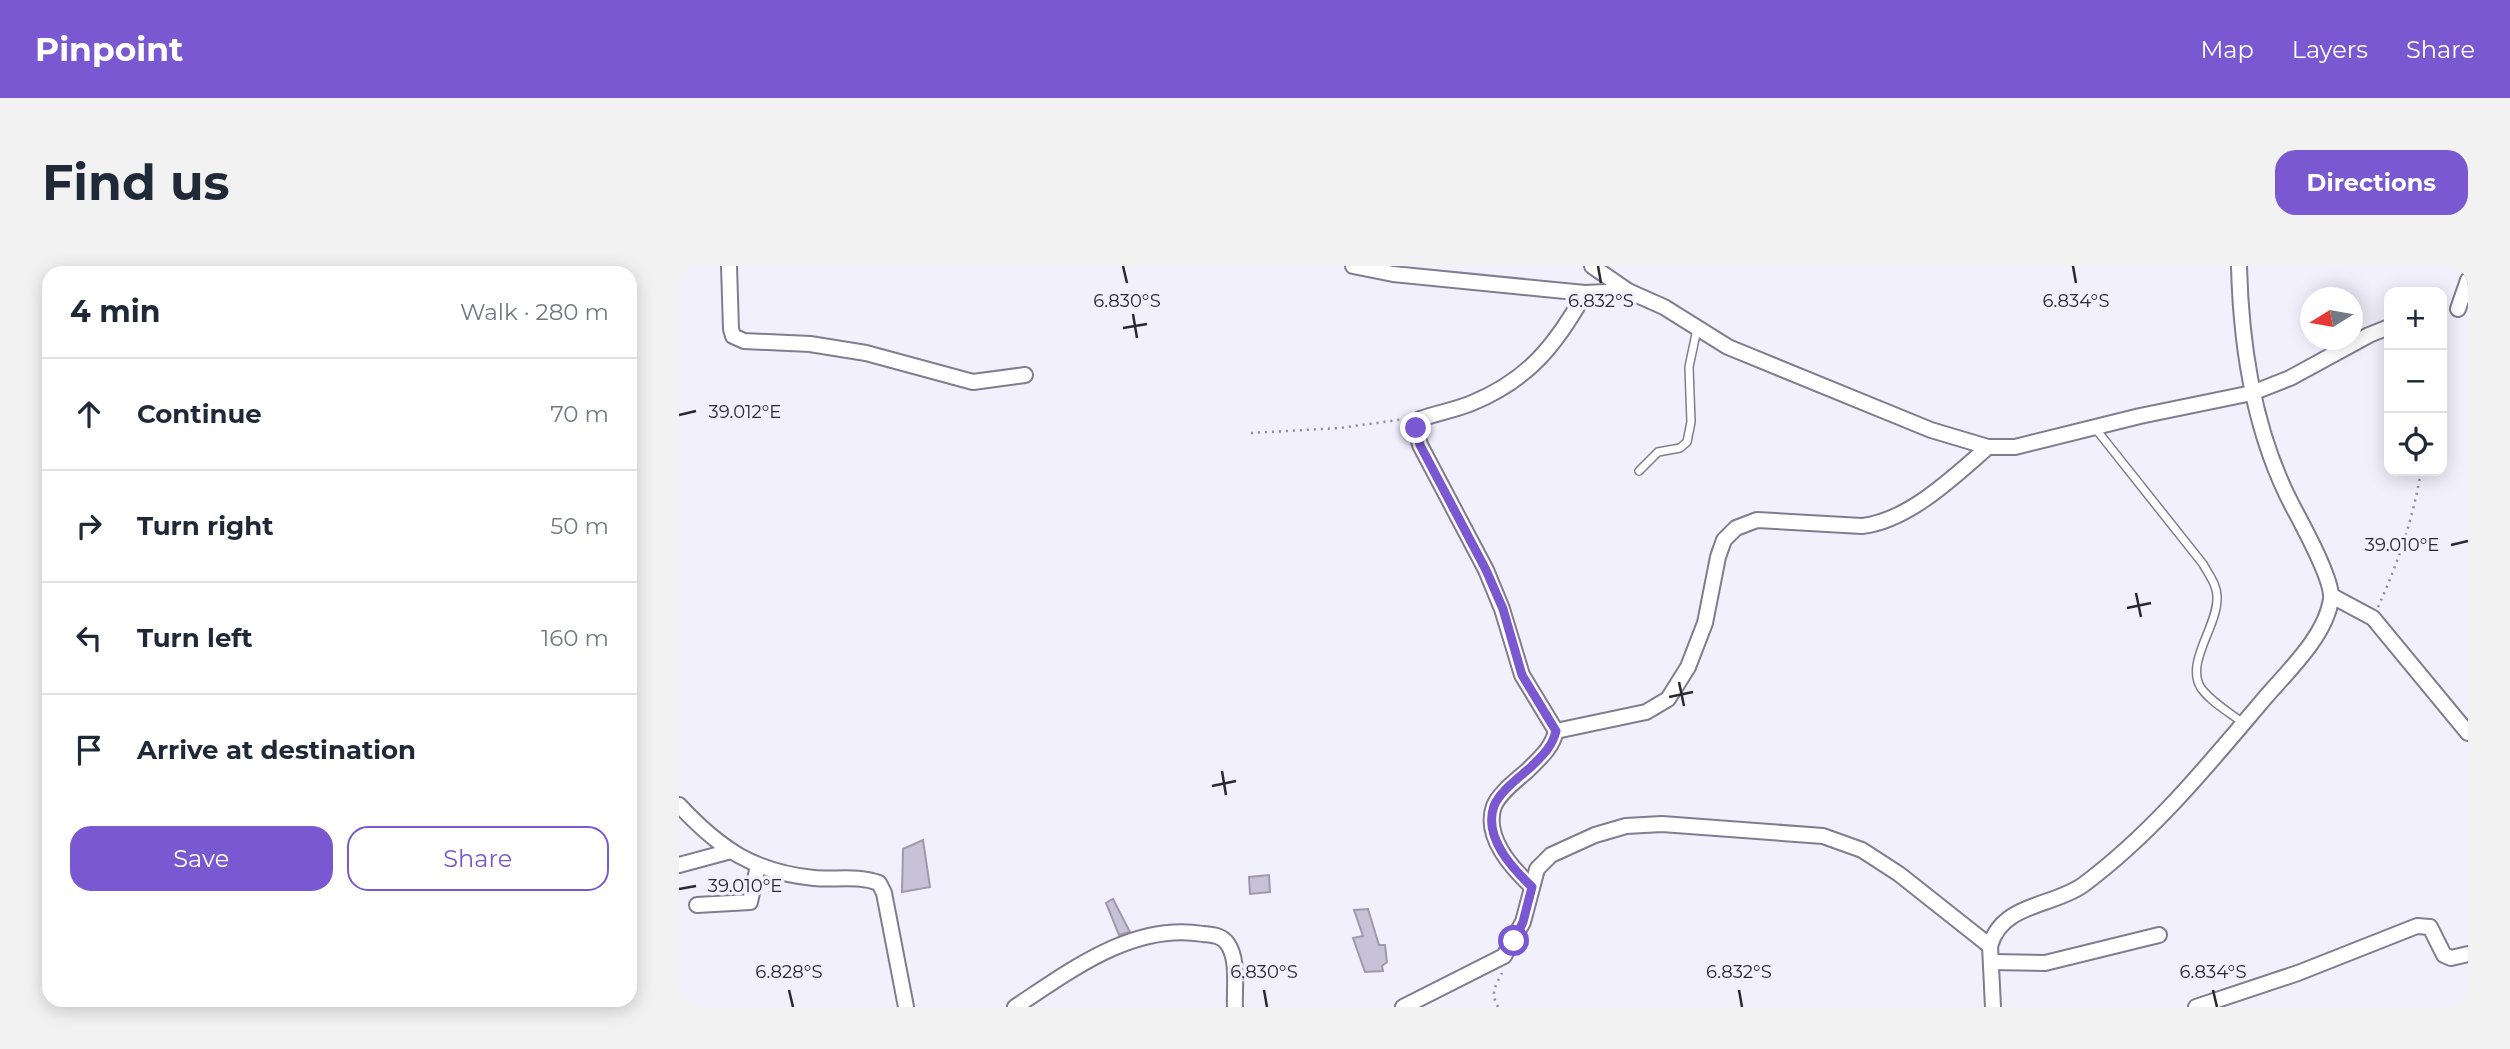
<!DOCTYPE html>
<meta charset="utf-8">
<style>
:root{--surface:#fff;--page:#f2f2f3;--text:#1f2937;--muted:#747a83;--line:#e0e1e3;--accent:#7a58d2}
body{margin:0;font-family:Montserrat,sans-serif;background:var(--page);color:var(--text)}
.controls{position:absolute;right:21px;top:21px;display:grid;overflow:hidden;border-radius:14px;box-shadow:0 4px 18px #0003}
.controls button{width:63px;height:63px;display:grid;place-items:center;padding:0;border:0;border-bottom:2px solid var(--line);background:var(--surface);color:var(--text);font:35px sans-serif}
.compass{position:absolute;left:1621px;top:21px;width:63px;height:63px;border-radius:50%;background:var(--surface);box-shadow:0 4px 18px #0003;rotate:259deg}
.stop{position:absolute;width:21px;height:21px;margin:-16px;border:5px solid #7a58d2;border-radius:50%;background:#fff}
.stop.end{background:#7a58d2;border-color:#fff;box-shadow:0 2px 7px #0008}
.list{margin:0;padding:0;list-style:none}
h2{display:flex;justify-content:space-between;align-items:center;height:91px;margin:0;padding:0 28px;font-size:30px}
h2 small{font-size:23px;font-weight:400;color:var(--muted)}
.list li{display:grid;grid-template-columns:46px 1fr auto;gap:21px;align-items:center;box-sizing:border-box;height:112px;padding:0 28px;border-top:2px solid var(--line)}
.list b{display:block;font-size:26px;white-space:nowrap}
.list em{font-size:23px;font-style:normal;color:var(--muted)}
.actions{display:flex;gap:14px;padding:21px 28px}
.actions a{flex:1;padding:16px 0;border:2px solid var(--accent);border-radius:21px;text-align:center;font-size:24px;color:var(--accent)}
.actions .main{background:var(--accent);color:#fff}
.icon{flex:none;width:38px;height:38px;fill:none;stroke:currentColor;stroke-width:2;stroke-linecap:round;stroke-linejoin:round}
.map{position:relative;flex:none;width:1789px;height:741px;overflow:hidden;border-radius:21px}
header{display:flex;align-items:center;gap:42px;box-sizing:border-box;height:98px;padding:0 35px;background:var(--accent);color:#fff}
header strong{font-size:33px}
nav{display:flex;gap:38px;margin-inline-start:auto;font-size:24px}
.intro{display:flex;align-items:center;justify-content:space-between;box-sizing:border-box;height:168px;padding:0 42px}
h1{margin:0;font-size:49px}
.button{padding:18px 32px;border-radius:21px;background:var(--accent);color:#fff;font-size:24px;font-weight:700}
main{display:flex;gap:42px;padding:0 42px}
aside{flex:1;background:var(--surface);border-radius:21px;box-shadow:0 4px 18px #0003}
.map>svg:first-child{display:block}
.building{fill:#c7c2d7;stroke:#9e99ad;stroke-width:2}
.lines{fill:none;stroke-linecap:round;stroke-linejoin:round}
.service-casing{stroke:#817c8f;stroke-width:10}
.minor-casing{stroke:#817c8f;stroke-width:18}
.path{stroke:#8e8c96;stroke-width:2.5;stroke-dasharray:2 5;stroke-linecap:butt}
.service{stroke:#fff;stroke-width:7}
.minor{stroke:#fff;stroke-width:14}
.route{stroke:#7a58d2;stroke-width:9}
.ticks{fill:none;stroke:#2a2930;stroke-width:2.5}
.ticks-label{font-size:18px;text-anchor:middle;fill:#2a2930;stroke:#f3f0fd;stroke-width:7;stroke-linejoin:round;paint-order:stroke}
</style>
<header>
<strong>Pinpoint</strong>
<nav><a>Map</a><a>Layers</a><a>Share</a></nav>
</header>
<div class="intro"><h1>Find us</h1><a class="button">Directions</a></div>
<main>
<aside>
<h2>4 min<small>Walk · 280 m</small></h2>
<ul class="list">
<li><svg class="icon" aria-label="ahead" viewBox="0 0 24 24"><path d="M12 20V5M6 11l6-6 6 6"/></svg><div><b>Continue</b></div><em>70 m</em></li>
<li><svg class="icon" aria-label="right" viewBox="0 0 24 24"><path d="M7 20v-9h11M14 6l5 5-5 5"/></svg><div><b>Turn right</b></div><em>50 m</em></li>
<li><svg class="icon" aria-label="left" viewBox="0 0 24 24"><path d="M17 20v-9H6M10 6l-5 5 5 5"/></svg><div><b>Turn left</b></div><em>160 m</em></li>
<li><svg class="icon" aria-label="arrive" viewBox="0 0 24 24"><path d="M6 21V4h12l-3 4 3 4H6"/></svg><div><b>Arrive at destination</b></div></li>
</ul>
<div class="actions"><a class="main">Save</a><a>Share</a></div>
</aside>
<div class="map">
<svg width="1789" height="741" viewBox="0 0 1789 741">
<rect width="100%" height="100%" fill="#f3f0fd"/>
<!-- building -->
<g class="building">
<polygon points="244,574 251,621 223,626 224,583"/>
<polygon points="590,609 591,626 571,628 570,611"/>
<polygon points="434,633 451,666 440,669 427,637"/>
<polygon points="689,643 700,679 706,679 708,696 703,700 704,705 686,706 674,672 684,670 675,644"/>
</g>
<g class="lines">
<defs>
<g id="service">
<path d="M1416 162 1524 298C1530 309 1539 320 1538 333 1538 361 1506 397 1522 422 1532 436 1550 446 1564 457"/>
<polyline points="960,205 979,186 1001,182 1008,176 1012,156 1010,101 1018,63"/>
</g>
<g id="minor">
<polyline points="50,0 52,63 54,70 65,75 131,78 187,87 294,116 346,109"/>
<polyline points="674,0 714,8 906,27 949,25"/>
<polyline points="913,0 949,25 985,41 1049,81 1252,164 1309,181 1336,181 1461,150 1573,127 1611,112 1690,69 1710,61"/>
<polyline points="1779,43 1789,14"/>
<polyline points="1653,330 1694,352 1789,467"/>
<path d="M877 465 967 446 989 433 1009 401 1026 357 1039 291 1045 274 1057 262 1078 254 1183 260C1229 255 1275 211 1309 181"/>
<path d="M0 539C41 583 75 606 135 612 157 614 179 609 200 617L205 627 227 741"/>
<polyline points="0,599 52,585"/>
<path d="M853 621C833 602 804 571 815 540 821 526 838 514 849 504 861 492 873 482 877 465L843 409 823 343 807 304 741 179 737 162 741 153C758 147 776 144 793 137 849 114 877 79 906 27"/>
<polyline points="18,639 71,636 79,600"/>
<polyline points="1312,696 1366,697 1480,669"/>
<path d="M336 741C391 705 454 656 524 668 533 669 542 669 548 677 560 693 555 722 556 741"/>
<polyline points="724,741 825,690 844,656 858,603 872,589 916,569 947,560 983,558 1144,570 1183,584 1220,608 1311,680"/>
<path d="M1314 741 1311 680C1323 637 1373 641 1404 619 1474 567 1529 499 1585 433 1608 406 1647 370 1652 333 1654 314 1624 260 1614 241 1575 167 1562 83 1560 0"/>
<polyline points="1517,741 1619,707 1738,660 1751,661 1765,689 1772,692 1789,688"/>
</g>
</defs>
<!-- service casing -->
<use href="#service" class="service-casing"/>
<!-- minor casing -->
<use href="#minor" class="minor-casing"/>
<!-- path -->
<g class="path">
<polyline points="1763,84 1764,47"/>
<polyline points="572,167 661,162 726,153"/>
<path d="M1699 341C1719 297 1734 253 1742 205"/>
<path d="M819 741C811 726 816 721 823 707"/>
</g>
<!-- service -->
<use href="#service" class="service"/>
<!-- minor -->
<use href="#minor" class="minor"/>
</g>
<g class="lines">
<!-- route -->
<path class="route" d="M737 162 741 179 807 304 824 343 843 409 877 465C873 481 864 489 853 500 841 511 821 525 815 540 804 571 833 602 853 621L844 656 835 675"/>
</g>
<!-- ticks -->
<path class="ticks" d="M444 0 448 17M919 0 922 17M1394 0 1397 17M454 48 458 72M444 62 468 58M0 149 17 145M1772 279 1789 275M1457 327 1462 351M1448 342 1472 337M1000 416 1005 440M990 431 1014 426M543 505 547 529M533 520 557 515M0 623 17 620M110 724 114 741M585 724 588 741M1060 724 1063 741M1534 724 1538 741"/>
<g class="ticks-label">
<text x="448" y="41">6.830°S</text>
<text x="922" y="41">6.832°S</text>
<text x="1397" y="41">6.834°S</text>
<text x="66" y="152">39.012°E</text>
<text x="1723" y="285">39.010°E</text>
<text x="66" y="626">39.010°E</text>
<text x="110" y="712">6.828°S</text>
<text x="585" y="712">6.830°S</text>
<text x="1060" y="712">6.832°S</text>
<text x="1534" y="712">6.834°S</text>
</g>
</svg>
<div class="controls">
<button>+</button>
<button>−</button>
<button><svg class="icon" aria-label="locate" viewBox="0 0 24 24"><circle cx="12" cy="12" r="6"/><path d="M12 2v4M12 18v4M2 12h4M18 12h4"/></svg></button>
</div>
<svg class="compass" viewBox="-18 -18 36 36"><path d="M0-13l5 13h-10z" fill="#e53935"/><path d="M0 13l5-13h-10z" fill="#747a83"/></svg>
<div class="stop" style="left:835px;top:675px"></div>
<div class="stop end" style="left:737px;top:162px"></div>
</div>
</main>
